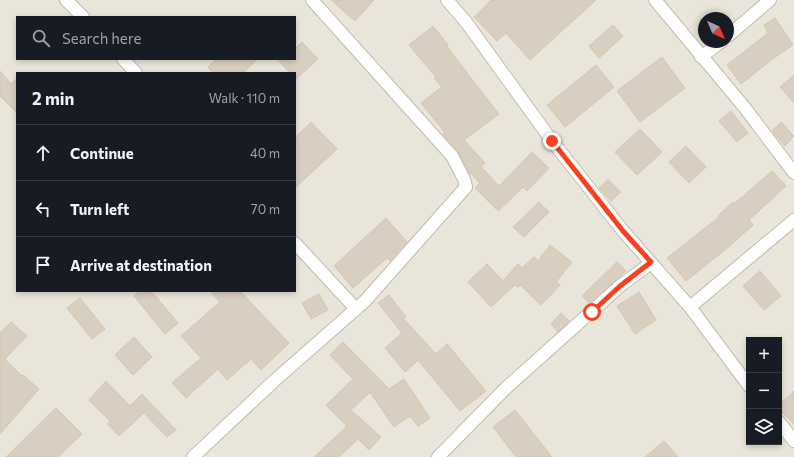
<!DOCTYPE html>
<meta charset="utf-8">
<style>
:root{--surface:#171b24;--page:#242831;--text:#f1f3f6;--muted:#9ea1a6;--line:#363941}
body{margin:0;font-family:Commissioner,sans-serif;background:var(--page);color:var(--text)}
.controls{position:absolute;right:12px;bottom:12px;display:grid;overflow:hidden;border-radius:0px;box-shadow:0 2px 6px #0003}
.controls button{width:36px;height:36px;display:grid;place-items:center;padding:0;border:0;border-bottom:1px solid var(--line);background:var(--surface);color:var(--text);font:20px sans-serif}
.compass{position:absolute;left:698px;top:12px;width:36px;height:36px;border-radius:50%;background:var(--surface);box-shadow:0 2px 6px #0003;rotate:136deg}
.stop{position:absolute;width:12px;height:12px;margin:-9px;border:3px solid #fc3f1d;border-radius:50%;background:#fff}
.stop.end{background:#fc3f1d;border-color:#fff;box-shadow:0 1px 4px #0008}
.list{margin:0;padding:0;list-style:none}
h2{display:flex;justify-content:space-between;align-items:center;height:52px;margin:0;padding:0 16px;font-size:17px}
h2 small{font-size:13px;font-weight:400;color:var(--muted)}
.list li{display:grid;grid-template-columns:26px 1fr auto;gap:12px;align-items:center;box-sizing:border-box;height:56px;padding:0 16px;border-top:1px solid var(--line)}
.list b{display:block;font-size:15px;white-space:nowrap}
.list em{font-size:13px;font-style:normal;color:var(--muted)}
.icon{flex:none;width:22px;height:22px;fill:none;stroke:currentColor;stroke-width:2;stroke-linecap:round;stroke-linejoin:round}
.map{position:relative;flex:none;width:794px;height:457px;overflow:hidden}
.search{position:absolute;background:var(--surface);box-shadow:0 2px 6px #0003;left:16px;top:16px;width:280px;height:44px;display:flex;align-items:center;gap:10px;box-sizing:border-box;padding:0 14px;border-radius:0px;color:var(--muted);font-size:15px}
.panel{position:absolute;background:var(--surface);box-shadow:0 2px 6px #0003;left:16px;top:72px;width:280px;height:220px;border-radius:0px}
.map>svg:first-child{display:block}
.residential{fill:#eae5da;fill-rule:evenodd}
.building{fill:#d8cfc1;stroke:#d3c7b4}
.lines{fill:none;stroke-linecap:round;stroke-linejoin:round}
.minor-casing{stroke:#c2bbae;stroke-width:14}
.minor{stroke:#fff;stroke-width:12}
.route{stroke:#fc3f1d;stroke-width:5}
</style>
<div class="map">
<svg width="794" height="457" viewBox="0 0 794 457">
<rect width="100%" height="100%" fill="#f6f3ec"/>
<!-- residential -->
<path class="residential" d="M0 0H794V457H0ZM17 17H295V59H17ZM704 18H728V42H704ZM17 73H295V291H17ZM749 340H779V442H749Z"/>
<!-- building -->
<g class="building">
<polygon points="331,0 374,0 355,21"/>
<polygon points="491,0 596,0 530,60 506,33 497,41 474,17"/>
<polygon points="775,18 793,45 774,58 741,84 727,65 768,33 764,25"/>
<polygon points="613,25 623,36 599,58 589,46"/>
<polygon points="433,26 448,45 447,46 470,77 499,114 464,140 485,163 481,167 499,186 532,152 549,168 527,191 523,187 498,211 475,188 480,183 468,171 458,151 443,134 445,133 421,103 442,87 434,78 436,77 409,45"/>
<polygon points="302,42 318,59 296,79 295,73 290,73 277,59 295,59 295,49"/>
<polygon points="662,57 685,88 640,122 617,91"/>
<polygon points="216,59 258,59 243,73 213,73 208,67"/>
<polygon points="596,65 614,87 565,127 547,105"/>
<polygon points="0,71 11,84 17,78 17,113 0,96"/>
<polygon points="794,75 794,103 780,87"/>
<polygon points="731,111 748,133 737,142 719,121"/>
<polygon points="311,122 337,149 295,188 295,138"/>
<polygon points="781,122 794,136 785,146 772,131"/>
<polygon points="640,129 662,152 637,175 615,152"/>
<polygon points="686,146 706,167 689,183 669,162"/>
<polygon points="772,171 786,186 749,220 753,225 731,245 686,281 667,258 719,217 718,216 733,202 734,204"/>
<polygon points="608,179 621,192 611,201 599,188"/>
<polygon points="539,202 549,212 524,237 513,227"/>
<polygon points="386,218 407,242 390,261 387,258 353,288 334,266"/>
<polygon points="550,245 572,262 556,282 560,285 541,305 520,285 518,287 515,285 491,307 468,282 487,264 503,281 518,264 522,268 534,257 538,261"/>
<polygon points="617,262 626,271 589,303 582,296"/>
<polygon points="760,271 781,296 764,310 743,286"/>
<polygon points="140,291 151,291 178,323 165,334 134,296"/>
<polygon points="210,291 240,291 289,343 261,370 251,359 227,380 218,369 186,398 172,383 201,358 181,336 220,302"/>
<polygon points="639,292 656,320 635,334 617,306"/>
<polygon points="319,294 328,310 311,319 302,303"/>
<polygon points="389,295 406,317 403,318 436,354 447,344 486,391 460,411 418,360 405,372 385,348 402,333 378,303"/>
<polygon points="80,298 105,329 92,339 67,308"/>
<polygon points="561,313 569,321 558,332 551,324"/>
<polygon points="11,322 27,336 5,359 22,376 23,375 39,389 0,434 0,333"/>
<polygon points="134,337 152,357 133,375 115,355"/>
<polygon points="343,342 389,389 404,379 430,418 418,426 410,416 394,427 370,392 351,410 381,437 369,450 358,439 339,457 314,457 345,428 346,425 326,405 353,379 330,355"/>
<polygon points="106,381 130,406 142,394 176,430 167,437 144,413 119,436 107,424 110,421 89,400"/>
<polygon points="794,391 794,424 779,409 779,405"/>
<polygon points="56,408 82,434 58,457 6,457"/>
<polygon points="515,410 552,457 516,457 493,427"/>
<polygon points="664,441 678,457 645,457"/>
</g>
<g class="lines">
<defs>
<g id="minor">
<polyline points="66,0 83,17"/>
<polyline points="447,0 466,22 552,141 623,231 690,307 749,386"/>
<polyline points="655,0 745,108 794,173"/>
<polyline points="728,36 770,0"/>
<polyline points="701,57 721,42"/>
<polyline points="123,59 136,73"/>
<polyline points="295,243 356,309"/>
<polyline points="690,307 794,220"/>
<polyline points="779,422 794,441"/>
<polyline points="193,457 274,381 365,301 466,187 464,179 452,156 312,0"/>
<polyline points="438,457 507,387 620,286 651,263"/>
</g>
</defs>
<!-- minor casing -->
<use href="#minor" class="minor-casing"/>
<!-- minor -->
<use href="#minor" class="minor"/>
</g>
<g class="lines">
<!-- route -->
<polyline class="route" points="552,141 623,231 651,262 620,286 592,312"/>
</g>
</svg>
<div class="controls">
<button>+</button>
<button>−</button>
<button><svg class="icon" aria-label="layers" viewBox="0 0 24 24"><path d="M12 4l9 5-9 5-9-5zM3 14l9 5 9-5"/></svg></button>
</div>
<svg class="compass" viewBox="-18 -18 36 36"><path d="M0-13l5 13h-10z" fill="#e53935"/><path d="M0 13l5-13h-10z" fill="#9ea1a6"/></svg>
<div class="stop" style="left:592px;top:312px"></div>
<div class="stop end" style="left:552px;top:141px"></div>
<div class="search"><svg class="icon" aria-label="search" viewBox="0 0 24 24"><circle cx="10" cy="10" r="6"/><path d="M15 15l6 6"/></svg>Search here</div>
<section class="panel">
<h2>2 min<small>Walk · 110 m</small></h2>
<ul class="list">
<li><svg class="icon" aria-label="ahead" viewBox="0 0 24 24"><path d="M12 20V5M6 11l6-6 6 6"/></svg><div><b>Continue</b></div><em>40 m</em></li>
<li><svg class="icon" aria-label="left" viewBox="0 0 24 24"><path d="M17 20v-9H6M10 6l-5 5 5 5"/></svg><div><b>Turn left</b></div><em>70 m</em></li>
<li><svg class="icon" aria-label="arrive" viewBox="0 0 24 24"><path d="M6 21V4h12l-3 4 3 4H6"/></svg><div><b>Arrive at destination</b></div></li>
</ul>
</section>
</div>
